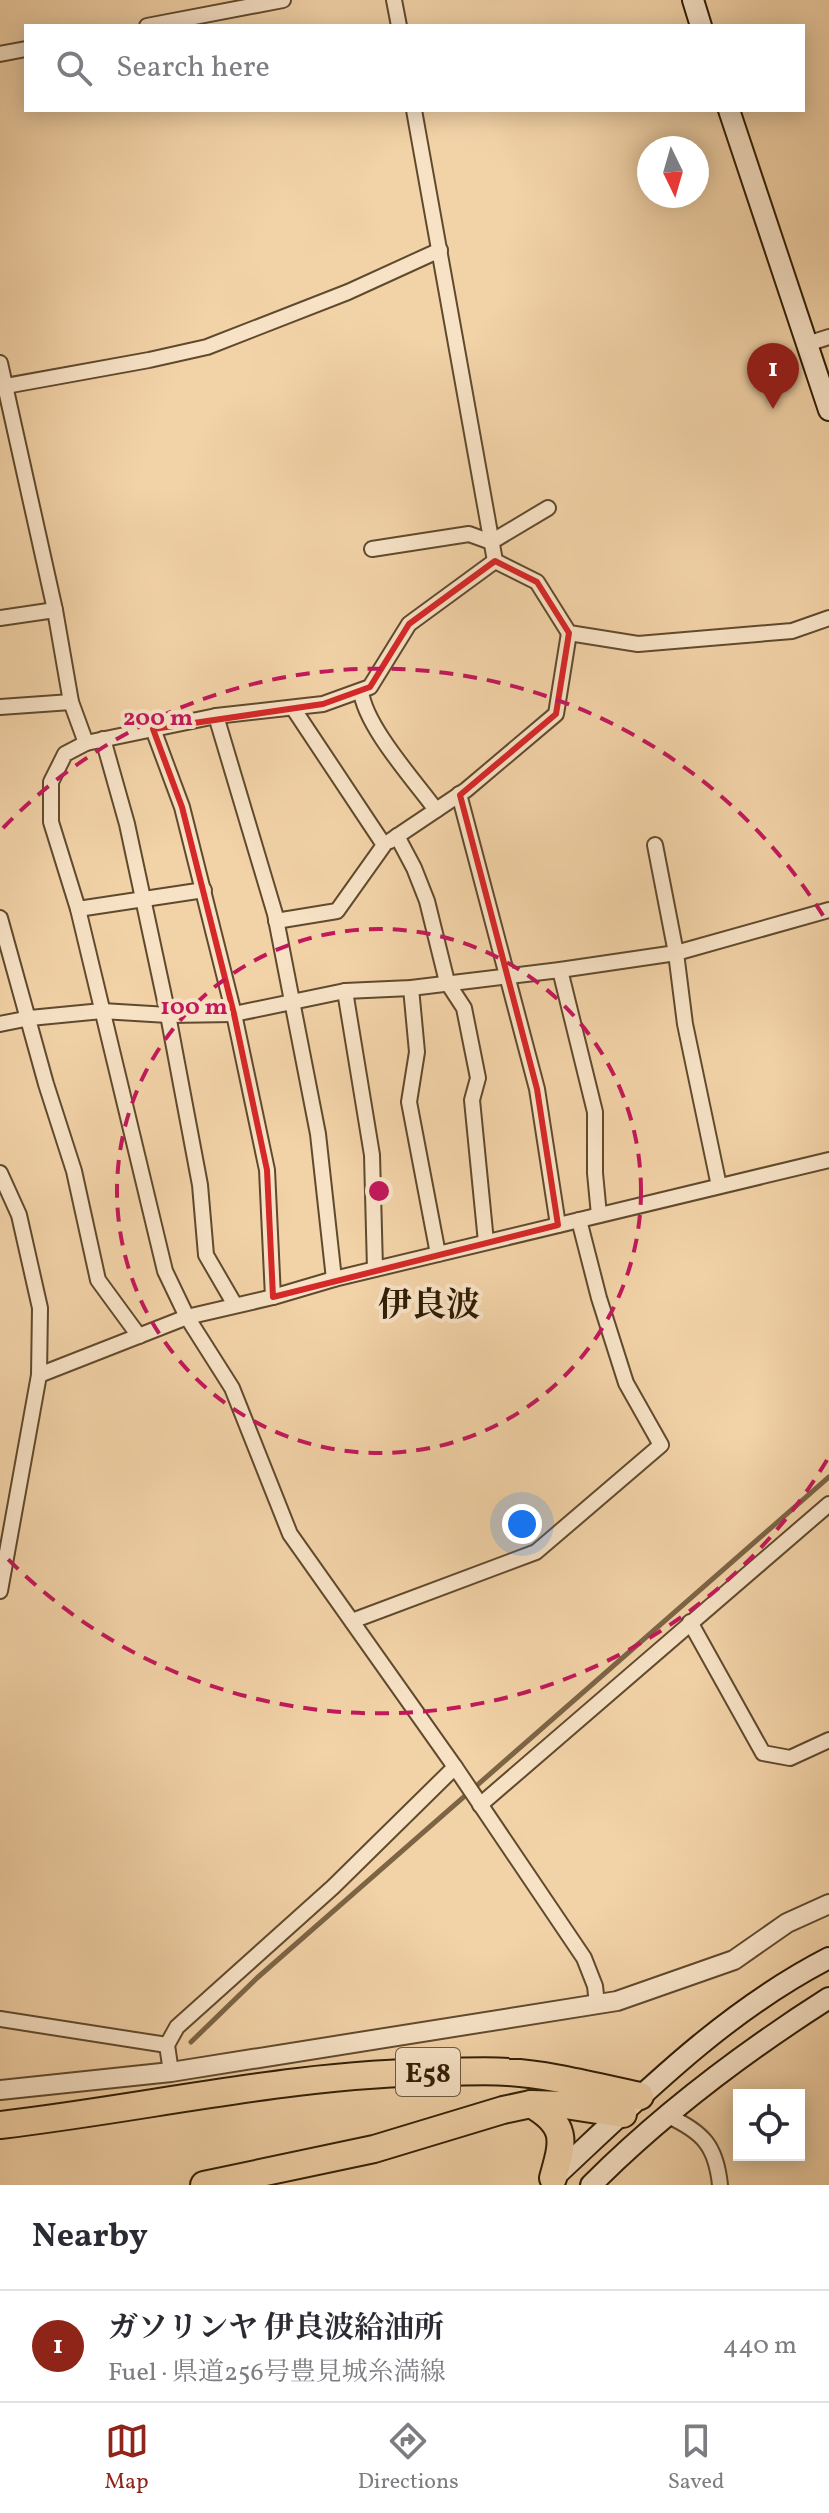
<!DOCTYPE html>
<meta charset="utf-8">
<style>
:root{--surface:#fff;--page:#f2f2f3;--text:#2b2b33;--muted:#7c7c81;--line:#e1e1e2;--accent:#8f2418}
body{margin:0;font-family:Vollkorn,"Noto Serif JP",serif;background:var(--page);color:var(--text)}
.controls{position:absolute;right:24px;bottom:24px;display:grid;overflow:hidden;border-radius:0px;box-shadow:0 4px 20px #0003}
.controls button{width:72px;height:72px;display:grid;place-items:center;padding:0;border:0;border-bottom:2px solid var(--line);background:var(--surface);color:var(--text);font:40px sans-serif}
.compass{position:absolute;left:637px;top:136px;width:72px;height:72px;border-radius:50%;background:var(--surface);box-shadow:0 4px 20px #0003;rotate:175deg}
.you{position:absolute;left:522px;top:1524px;width:28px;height:28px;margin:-20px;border:6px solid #fff;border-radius:50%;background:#1a73e8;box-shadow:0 0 0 12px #1a73e833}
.badge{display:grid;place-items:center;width:52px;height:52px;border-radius:50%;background:var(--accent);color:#fff;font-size:26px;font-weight:700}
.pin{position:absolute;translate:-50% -66px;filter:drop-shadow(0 2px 4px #0008)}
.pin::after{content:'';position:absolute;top:42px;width:28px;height:24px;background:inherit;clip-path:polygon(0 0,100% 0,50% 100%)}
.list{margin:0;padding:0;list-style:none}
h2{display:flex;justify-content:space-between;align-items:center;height:104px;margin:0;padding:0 32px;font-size:34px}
h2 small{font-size:26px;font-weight:400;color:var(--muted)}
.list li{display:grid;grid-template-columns:52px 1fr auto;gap:24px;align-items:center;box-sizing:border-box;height:112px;padding:0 32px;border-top:2px solid var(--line)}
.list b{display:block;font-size:30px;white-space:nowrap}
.list p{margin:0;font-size:26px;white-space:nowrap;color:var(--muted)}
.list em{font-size:26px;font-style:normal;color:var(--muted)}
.icon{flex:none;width:44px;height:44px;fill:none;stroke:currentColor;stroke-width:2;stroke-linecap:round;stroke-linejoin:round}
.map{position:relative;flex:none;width:829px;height:2185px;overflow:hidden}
.search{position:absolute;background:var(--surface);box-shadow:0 4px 20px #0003;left:24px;right:24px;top:24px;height:88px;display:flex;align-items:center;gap:20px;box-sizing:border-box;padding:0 28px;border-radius:0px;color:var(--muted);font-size:30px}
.sheet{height:216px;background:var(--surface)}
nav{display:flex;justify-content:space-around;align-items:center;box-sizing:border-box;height:112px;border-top:2px solid var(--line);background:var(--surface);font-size:22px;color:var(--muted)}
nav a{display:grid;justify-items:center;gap:4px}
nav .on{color:var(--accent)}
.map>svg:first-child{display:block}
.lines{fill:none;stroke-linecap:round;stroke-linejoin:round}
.stream{stroke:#7c6445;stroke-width:5}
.minor-casing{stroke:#604a2d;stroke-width:18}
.tertiary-casing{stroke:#604a2d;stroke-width:22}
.secondary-casing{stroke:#2f1d04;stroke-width:24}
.motorway-casing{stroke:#2f1d04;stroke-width:30}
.minor{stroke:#f7e2c6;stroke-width:14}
.tertiary{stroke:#f7e2c6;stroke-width:18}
.secondary{stroke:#f7e2c6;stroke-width:20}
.motorway{stroke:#f2d2a7;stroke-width:26}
.marked{fill:none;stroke:#d62828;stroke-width:6;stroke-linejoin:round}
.ring{fill:none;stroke:#c2185b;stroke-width:4;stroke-dasharray:14 10}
.labels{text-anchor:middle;stroke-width:8;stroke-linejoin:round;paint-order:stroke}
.shield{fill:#f7e2c6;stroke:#6b583e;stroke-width:2}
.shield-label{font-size:28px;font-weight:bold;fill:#2f1d04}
.quarter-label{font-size:34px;font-weight:bold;fill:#2f1d04;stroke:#f7e2c6}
.centre{fill:#c2185b;stroke:#f7e2c6;stroke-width:4}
.ring-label{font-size:24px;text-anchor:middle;font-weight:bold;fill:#c2185b;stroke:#f7e2c6;stroke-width:8;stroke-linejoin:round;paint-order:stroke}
</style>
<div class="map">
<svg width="829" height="2185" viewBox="0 0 829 2185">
<rect width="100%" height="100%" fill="#f2d2a7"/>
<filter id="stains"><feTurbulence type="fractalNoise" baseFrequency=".0025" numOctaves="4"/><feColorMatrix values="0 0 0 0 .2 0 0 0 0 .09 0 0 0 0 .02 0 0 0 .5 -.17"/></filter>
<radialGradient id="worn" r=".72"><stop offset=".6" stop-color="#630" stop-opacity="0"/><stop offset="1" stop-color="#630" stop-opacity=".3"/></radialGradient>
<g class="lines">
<!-- stream -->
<polyline class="stream" points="191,2042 257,1978 829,1477"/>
<defs>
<g id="minor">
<polyline points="394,0 399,26"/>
<polyline points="147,26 283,0"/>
<polyline points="0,54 26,49"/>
<polyline points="414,110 495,561"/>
<polyline points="807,344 829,337"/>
<polyline points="0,363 55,610 71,702 86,743 216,716 323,704 370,687 409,624 495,561"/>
<polyline points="0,387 149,360 207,347 348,292 440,250"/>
<polyline points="372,549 469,534 491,542 548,508"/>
<polyline points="495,561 537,582 569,633 638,644 792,631 829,618"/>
<polyline points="0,618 55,610"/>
<path d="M361 691C365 726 414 780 436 810"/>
<polyline points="0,707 71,702"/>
<polyline points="216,716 275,914 318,1134 334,1279"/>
<polyline points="153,729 182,807 234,1014 267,1170 273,1297"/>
<polyline points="103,739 127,824 168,1015 200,1185 206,1255 235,1305"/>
<polyline points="86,743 65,754 51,782 51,822 78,909 165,1271 187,1317 232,1388 290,1534 455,1767 584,1958 595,1986 597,2004"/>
<polyline points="459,794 537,1089 558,1225"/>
<polyline points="397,836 414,868 427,901 447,982 464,1008 478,1078 472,1100 486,1242"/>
<polyline points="390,841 466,790 556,714 569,633"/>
<polyline points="655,845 676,953 685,1024 719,1186"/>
<polyline points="78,909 204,890"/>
<polyline points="0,918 46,1084 74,1171 98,1280 139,1336"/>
<polyline points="276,921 337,911 384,845 293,708"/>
<polyline points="560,970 595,1112 595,1173 599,1215"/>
<polyline points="411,988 417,1052 409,1102 438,1254"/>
<polyline points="345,991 372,1155 375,1269"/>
<polyline points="0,1024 30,1018 102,1011 168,1015 234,1014 345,991 411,988 560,970 676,953 829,910"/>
<polyline points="0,1173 19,1215 40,1308 39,1375 0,1591"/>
<polyline points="39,1375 187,1317 273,1297 334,1279 829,1160"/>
<polyline points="352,1621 536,1552 661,1445 626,1383 599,1298 579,1220"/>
<polyline points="690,1622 763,1753 790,1758 829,1740"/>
<polyline points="480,1805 829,1504"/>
<polyline points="0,2019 167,2045"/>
<polyline points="171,2072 167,2045 177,2027 333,1887 455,1767"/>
<path d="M668 2116C703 2132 716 2146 720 2185"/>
</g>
<polyline id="tertiary" points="0,2090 171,2072 617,2001 734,1960 787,1923 829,1904"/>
<g id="secondary">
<polyline points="693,0 701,26"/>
<polyline points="729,110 829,410"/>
<path d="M552 2179C639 2098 722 2013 829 1958"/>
<path d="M591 2185C662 2114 744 2052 829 1998"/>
</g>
<g id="motorway">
<path d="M531 2104C569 2126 563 2142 553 2178"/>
<path d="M0 2125C147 2108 293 2073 441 2072 463 2072 486 2070 508 2072 553 2075 596 2087 640 2096"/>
<polyline points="204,2185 374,2149 503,2110 531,2104 565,2105 623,2114"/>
</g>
</defs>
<!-- minor casing -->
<use href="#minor" class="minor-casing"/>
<!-- tertiary casing -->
<use href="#tertiary" class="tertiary-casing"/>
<!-- secondary casing -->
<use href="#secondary" class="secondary-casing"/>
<!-- motorway casing -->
<use href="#motorway" class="motorway-casing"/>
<!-- minor -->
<use href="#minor" class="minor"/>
<!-- tertiary -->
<use href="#tertiary" class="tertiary"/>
<!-- secondary -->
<use href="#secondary" class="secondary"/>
<!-- motorway -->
<use href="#motorway" class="motorway"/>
</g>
<!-- marked area -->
<path class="marked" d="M495 561 537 582 569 633 556 714 460 795 537 1089 558 1225 273 1297 267 1170 234 1014 182 807 153 729 323 704 370 687 409 624Z"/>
<!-- distance rings -->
<g class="ring">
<circle cx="379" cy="1191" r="262"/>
<path d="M827 1460A523 523 0 0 1 3 1554M3 828A523 523 0 0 1 827 922"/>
</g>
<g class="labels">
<!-- shield labels -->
<rect class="shield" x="396" y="2048" width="64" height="48" rx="6"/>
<g class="shield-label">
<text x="428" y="2082">E58</text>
</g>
<!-- quarter labels -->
<g class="quarter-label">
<text x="429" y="1316">伊良波</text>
</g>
</g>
<circle cx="379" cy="1191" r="12" class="centre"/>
<g class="ring-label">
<text x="158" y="725">200 m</text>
<text x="194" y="1014">100 m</text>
</g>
<rect width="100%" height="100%" filter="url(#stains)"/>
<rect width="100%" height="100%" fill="url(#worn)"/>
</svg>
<div class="controls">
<button><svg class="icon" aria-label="locate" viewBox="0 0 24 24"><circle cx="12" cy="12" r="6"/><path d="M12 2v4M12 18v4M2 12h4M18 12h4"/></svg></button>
</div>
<svg class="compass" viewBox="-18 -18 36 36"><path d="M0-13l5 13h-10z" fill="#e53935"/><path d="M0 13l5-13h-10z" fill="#7c7c81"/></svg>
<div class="you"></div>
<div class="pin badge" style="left:773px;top:409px">1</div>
<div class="search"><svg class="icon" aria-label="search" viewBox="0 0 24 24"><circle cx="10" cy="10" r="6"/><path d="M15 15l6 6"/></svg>Search here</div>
</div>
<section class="sheet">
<h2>Nearby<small></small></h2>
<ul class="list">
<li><span class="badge">1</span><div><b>ガソリンヤ 伊良波給油所</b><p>Fuel · 県道256号豊見城糸満線</p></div><em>440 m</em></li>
</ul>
</section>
<nav>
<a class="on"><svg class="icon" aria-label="map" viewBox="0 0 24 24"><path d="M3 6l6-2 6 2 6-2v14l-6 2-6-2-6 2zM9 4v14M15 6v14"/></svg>Map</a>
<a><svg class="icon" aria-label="directions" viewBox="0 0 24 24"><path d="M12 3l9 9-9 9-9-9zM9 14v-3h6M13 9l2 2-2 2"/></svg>Directions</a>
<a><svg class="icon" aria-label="saved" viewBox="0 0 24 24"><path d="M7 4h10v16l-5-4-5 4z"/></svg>Saved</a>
</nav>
